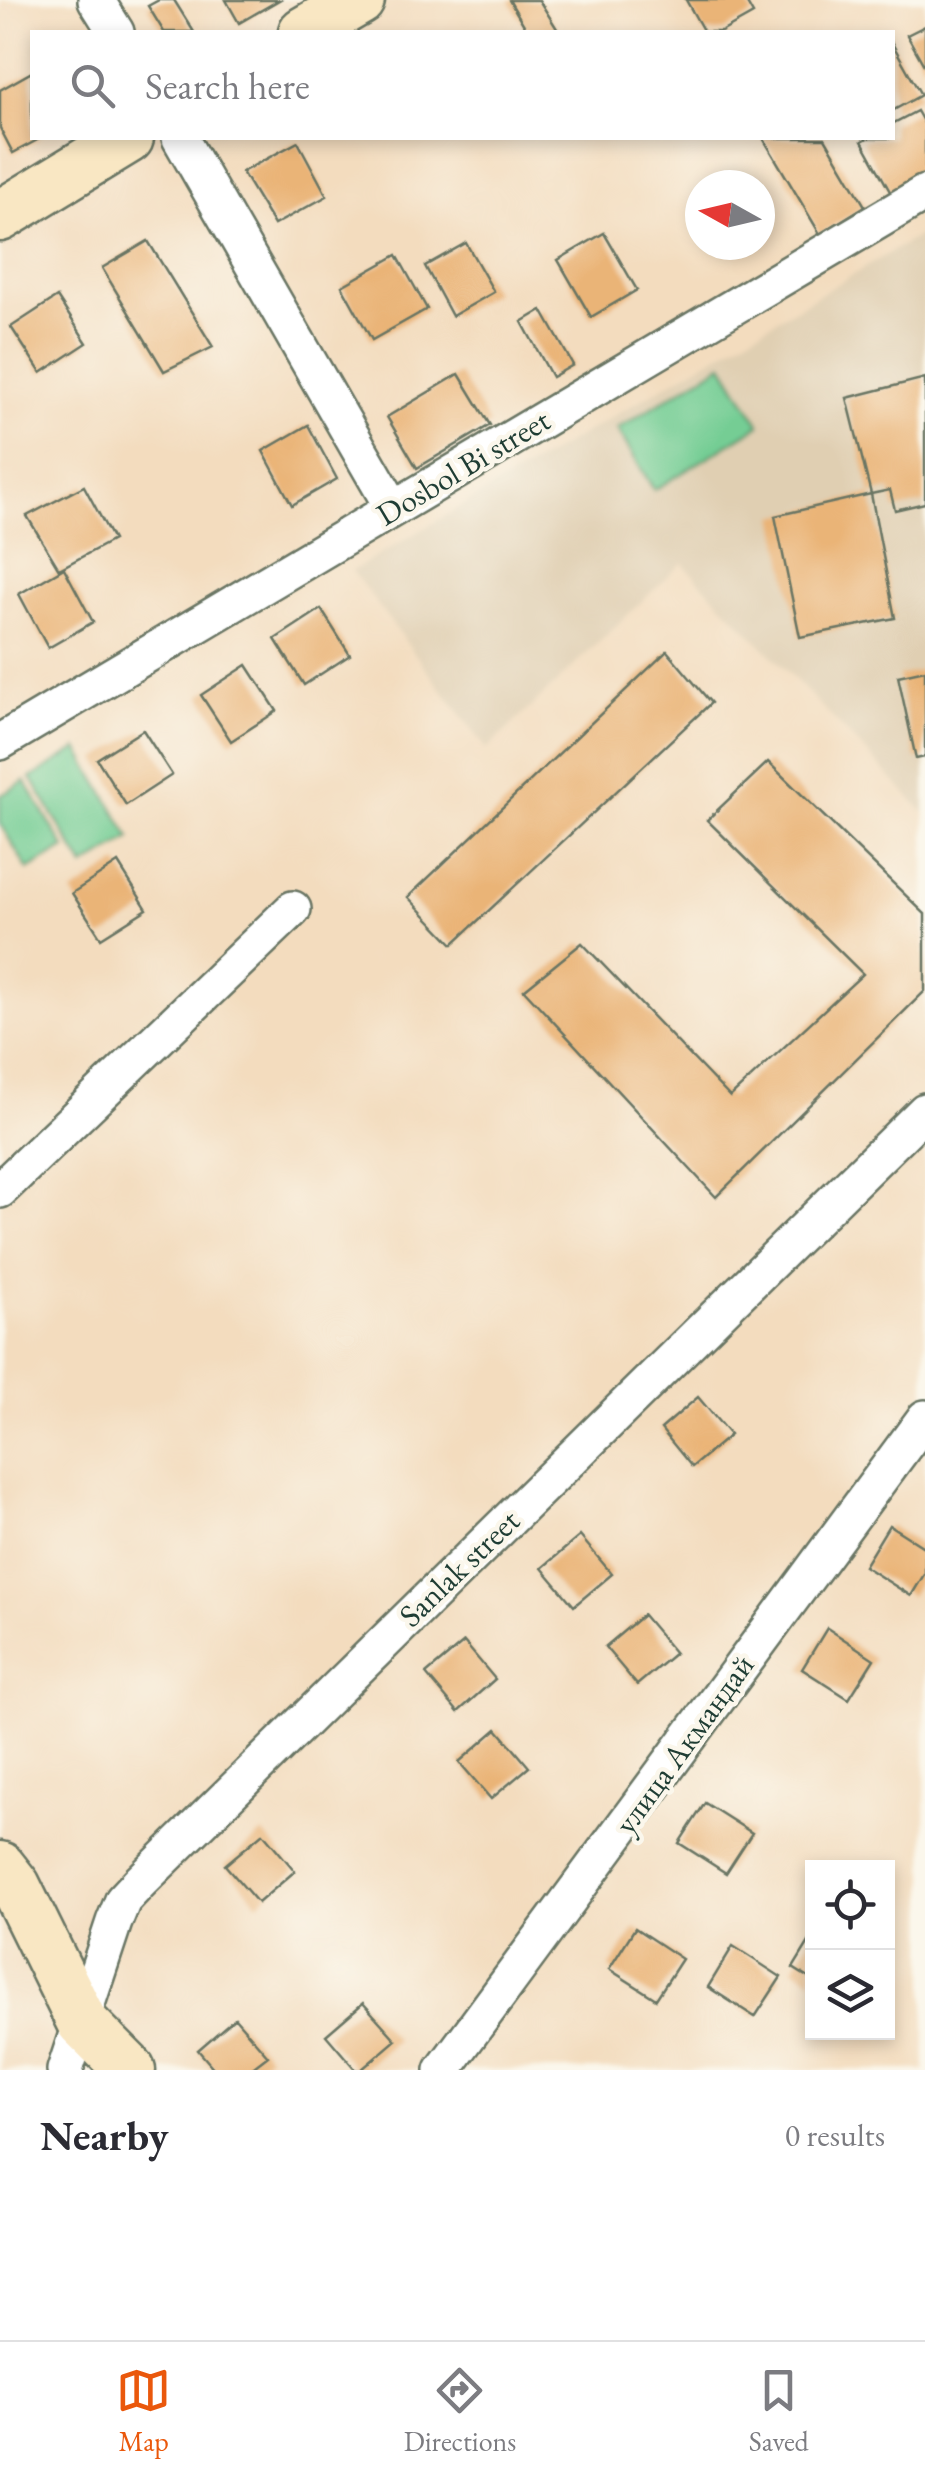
<!DOCTYPE html>
<meta charset="utf-8">
<style>
:root{--surface:#fff;--page:#f2f2f3;--text:#2b2b33;--muted:#7c7c81;--line:#e1e1e2;--accent:#ea580c}
body{margin:0;font-family:"EB Garamond",serif;background:var(--page);color:var(--text)}
.controls{position:absolute;right:30px;bottom:30px;display:grid;overflow:hidden;border-radius:0px;box-shadow:0 5px 15px #0003}
.controls button{width:90px;height:90px;display:grid;place-items:center;padding:0;border:0;border-bottom:2px solid var(--line);background:var(--surface);color:var(--text);font:50px sans-serif}
.compass{position:absolute;left:685px;top:170px;width:90px;height:90px;border-radius:50%;background:var(--surface);box-shadow:0 5px 15px #0003;rotate:278deg}
.list{margin:0;padding:0;list-style:none}
h2{display:flex;justify-content:space-between;align-items:center;height:130px;margin:0;padding:0 40px;font-size:42px}
h2 small{font-size:32px;font-weight:400;color:var(--muted)}
.icon{flex:none;width:55px;height:55px;fill:none;stroke:currentColor;stroke-width:2;stroke-linecap:round;stroke-linejoin:round}
.map{position:relative;flex:none;width:925px;height:2070px;overflow:hidden}
.search{position:absolute;background:var(--surface);box-shadow:0 5px 15px #0003;left:30px;right:30px;top:30px;height:110px;display:flex;align-items:center;gap:25px;box-sizing:border-box;padding:0 35px;border-radius:0px;color:var(--muted);font-size:38px}
.sheet{height:270px;background:var(--surface)}
nav{display:flex;justify-content:space-around;align-items:center;box-sizing:border-box;height:140px;border-top:2px solid var(--line);background:var(--surface);font-size:28px;color:var(--muted)}
nav a{display:grid;justify-items:center;gap:5px}
nav .on{color:var(--accent)}
.map>svg:first-child{display:block}
.built{fill:#e0cfb2}
.green{fill:#75cd94;stroke:#4a8564;stroke-width:2.5}
.building{fill:#eab477}
.lines{fill:none;stroke-linecap:round;stroke-linejoin:round}
.street-casing{stroke:#697564;stroke-width:40}
.secondary-casing{stroke:#697564;stroke-width:55}
.street{stroke:#fff;stroke-width:35}
.secondary{stroke:#f9e7c3;stroke-width:50}
.labels{text-anchor:middle;stroke-width:9;stroke-linejoin:round;paint-order:stroke}
.street-label{font-size:32px;fill:#1f3d34;stroke:#fbf7ec}
</style>
<div class="map">
<svg width="925" height="2070" viewBox="0 0 925 2070">
<rect width="100%" height="100%" fill="#fbf7ec"/>
<filter id="ink" filterUnits="userSpaceOnUse"><feTurbulence type="fractalNoise" baseFrequency=".01" numOctaves="2"/><feDisplacementMap in="SourceGraphic" scale="20" xChannelSelector="R" yChannelSelector="G"/><feConvolveMatrix kernelMatrix="1 2 1 2 8 2 1 2 1" color-interpolation-filters="sRGB"/></filter>
<filter id="wash" filterUnits="userSpaceOnUse"><feTurbulence type="fractalNoise" baseFrequency=".0048" numOctaves="4" result="noise"/><feDisplacementMap in="SourceGraphic" scale="40" xChannelSelector="R" yChannelSelector="G"/><feGaussianBlur stdDeviation="2.25" result="paint"/><feColorMatrix in="noise" values="0 0 0 0 0 0 0 0 0 0 0 0 0 0 0 0 0 1.4 0 .05"/><feComposite in="paint" operator="in"/></filter>
<g filter="url(#wash)">
<rect width="100%" height="100%" fill="#f3dcbe"/>
<!-- built -->
<polygon class="built" points="925,232 925,813 682,563 487,749 352,571"/>
<!-- green -->
<g class="green">
<polygon points="723,364 760,425 654,490 617,429"/>
<polygon points="78,749 131,838 84,867 31,778"/>
<polygon points="25,781 65,848 28,870 0,824 0,796"/>
</g>
<g id="blocks">
<!-- building -->
<g class="building">
<polygon points="159,0 174,0 194,32 164,32 148,6"/>
<polygon points="226,0 279,0 239,23"/>
<polygon points="509,0 539,0 559,32 528,32"/>
<polygon points="686,0 745,0 753,14 721,32 704,32"/>
<polygon points="925,26 925,67 907,35"/>
<polygon points="892,43 921,95 892,111"/>
<polygon points="32,72 32,138 41,138 13,153 0,128 0,90"/>
<polygon points="917,111 925,125 925,177 892,195 862,141 868,138 892,138 892,124"/>
<polygon points="763,138 825,138 865,206 820,234"/>
<polygon points="298,142 327,196 274,225 242,172"/>
<polygon points="604,233 637,290 591,317 558,260"/>
<polygon points="148,241 213,347 164,371 102,268"/>
<polygon points="466,243 494,292 452,316 425,266"/>
<polygon points="397,255 427,309 372,340 342,286"/>
<polygon points="57,297 87,343 41,373 11,327"/>
<polygon points="542,310 573,365 552,377 522,322"/>
<polygon points="459,374 490,425 417,468 387,417"/>
<polygon points="925,378 925,503 895,510 890,490 871,494 847,398"/>
<polygon points="308,425 337,479 292,505 263,451"/>
<polygon points="84,486 113,540 59,569 27,516"/>
<polygon points="871,494 895,618 800,637 775,516"/>
<polygon points="64,568 93,622 48,648 19,594"/>
<polygon points="321,609 350,655 304,685 275,639"/>
<polygon points="667,651 711,703 453,944 408,897"/>
<polygon points="247,665 277,711 231,741 201,695"/>
<polygon points="925,670 925,757 916,759 898,676"/>
<polygon points="143,730 172,775 126,805 97,759"/>
<polygon points="768,762 925,914 925,991 716,1197 524,990 582,943 730,1097 863,974 707,820"/>
<polygon points="118,863 147,909 101,938 72,893"/>
<polygon points="698,1397 730,1435 692,1467 661,1429"/>
<polygon points="889,1525 925,1548 925,1573 911,1596 864,1566"/>
<polygon points="580,1536 612,1574 574,1606 542,1568"/>
<polygon points="643,1615 675,1653 637,1685 605,1647"/>
<polygon points="827,1628 874,1659 849,1699 802,1669"/>
<polygon points="464,1642 495,1679 458,1712 426,1674"/>
<polygon points="497,1729 529,1767 491,1799 459,1762"/>
<polygon points="705,1803 752,1833 726,1873 679,1843"/>
<polygon points="263,1833 295,1871 258,1903 225,1865"/>
<polygon points="635,1928 682,1959 656,1999 609,1969"/>
<polygon points="812,1937 812,1980 793,1968"/>
<polygon points="733,1946 781,1977 755,2017 708,1987"/>
<polygon points="363,2003 396,2040 361,2070 356,2070 326,2035"/>
<polygon points="235,2018 268,2056 250,2070 215,2070 198,2050"/>
</g>
</g>
</g>
<g filter="url(#ink)">
<use href="#blocks" fill-opacity="0" stroke="#697564" stroke-width="2.5"/>
<g class="lines">
<defs>
<g id="street">
<polyline points="96,0 116,32"/>
<polyline points="180,138 393,508"/>
<polyline points="0,742 925,193"/>
<polyline points="0,1190 293,909"/>
<polyline points="65,2070 114,1922 123,1900 140,1882 925,1111"/>
<polyline points="443,2070 925,1418"/>
</g>
<g id="secondary">
<polyline points="304,32 359,0"/>
<polyline points="0,216 128,138"/>
<polyline points="0,1867 15,1886 82,2022 130,2070"/>
</g>
</defs>
<!-- street casing -->
<use href="#street" class="street-casing"/>
<!-- secondary casing -->
<use href="#secondary" class="secondary-casing"/>
<!-- street -->
<use href="#street" class="street"/>
<!-- secondary -->
<use href="#secondary" class="secondary"/>
</g>
</g>
<g class="labels">
<!-- street labels -->
<g class="street-label">
<text transform="translate(463 467) rotate(-31)" y="11">Dosbol Bi street</text>
<text transform="translate(459 1568) rotate(-44)" y="11">Sanlak street</text>
<text transform="translate(684 1744) rotate(-54)" y="11">улица Акмандай</text>
</g>
</g>
</svg>
<div class="controls">
<button><svg class="icon" aria-label="locate" viewBox="0 0 24 24"><circle cx="12" cy="12" r="6"/><path d="M12 2v4M12 18v4M2 12h4M18 12h4"/></svg></button>
<button><svg class="icon" aria-label="layers" viewBox="0 0 24 24"><path d="M12 4l9 5-9 5-9-5zM3 14l9 5 9-5"/></svg></button>
</div>
<svg class="compass" viewBox="-18 -18 36 36"><path d="M0-13l5 13h-10z" fill="#e53935"/><path d="M0 13l5-13h-10z" fill="#7c7c81"/></svg>
<div class="search"><svg class="icon" aria-label="search" viewBox="0 0 24 24"><circle cx="10" cy="10" r="6"/><path d="M15 15l6 6"/></svg>Search here</div>
</div>
<section class="sheet">
<h2>Nearby<small>0 results</small></h2>
<ul class="list">
</ul>
</section>
<nav>
<a class="on"><svg class="icon" aria-label="map" viewBox="0 0 24 24"><path d="M3 6l6-2 6 2 6-2v14l-6 2-6-2-6 2zM9 4v14M15 6v14"/></svg>Map</a>
<a><svg class="icon" aria-label="directions" viewBox="0 0 24 24"><path d="M12 3l9 9-9 9-9-9zM9 14v-3h6M13 9l2 2-2 2"/></svg>Directions</a>
<a><svg class="icon" aria-label="saved" viewBox="0 0 24 24"><path d="M7 4h10v16l-5-4-5 4z"/></svg>Saved</a>
</nav>
